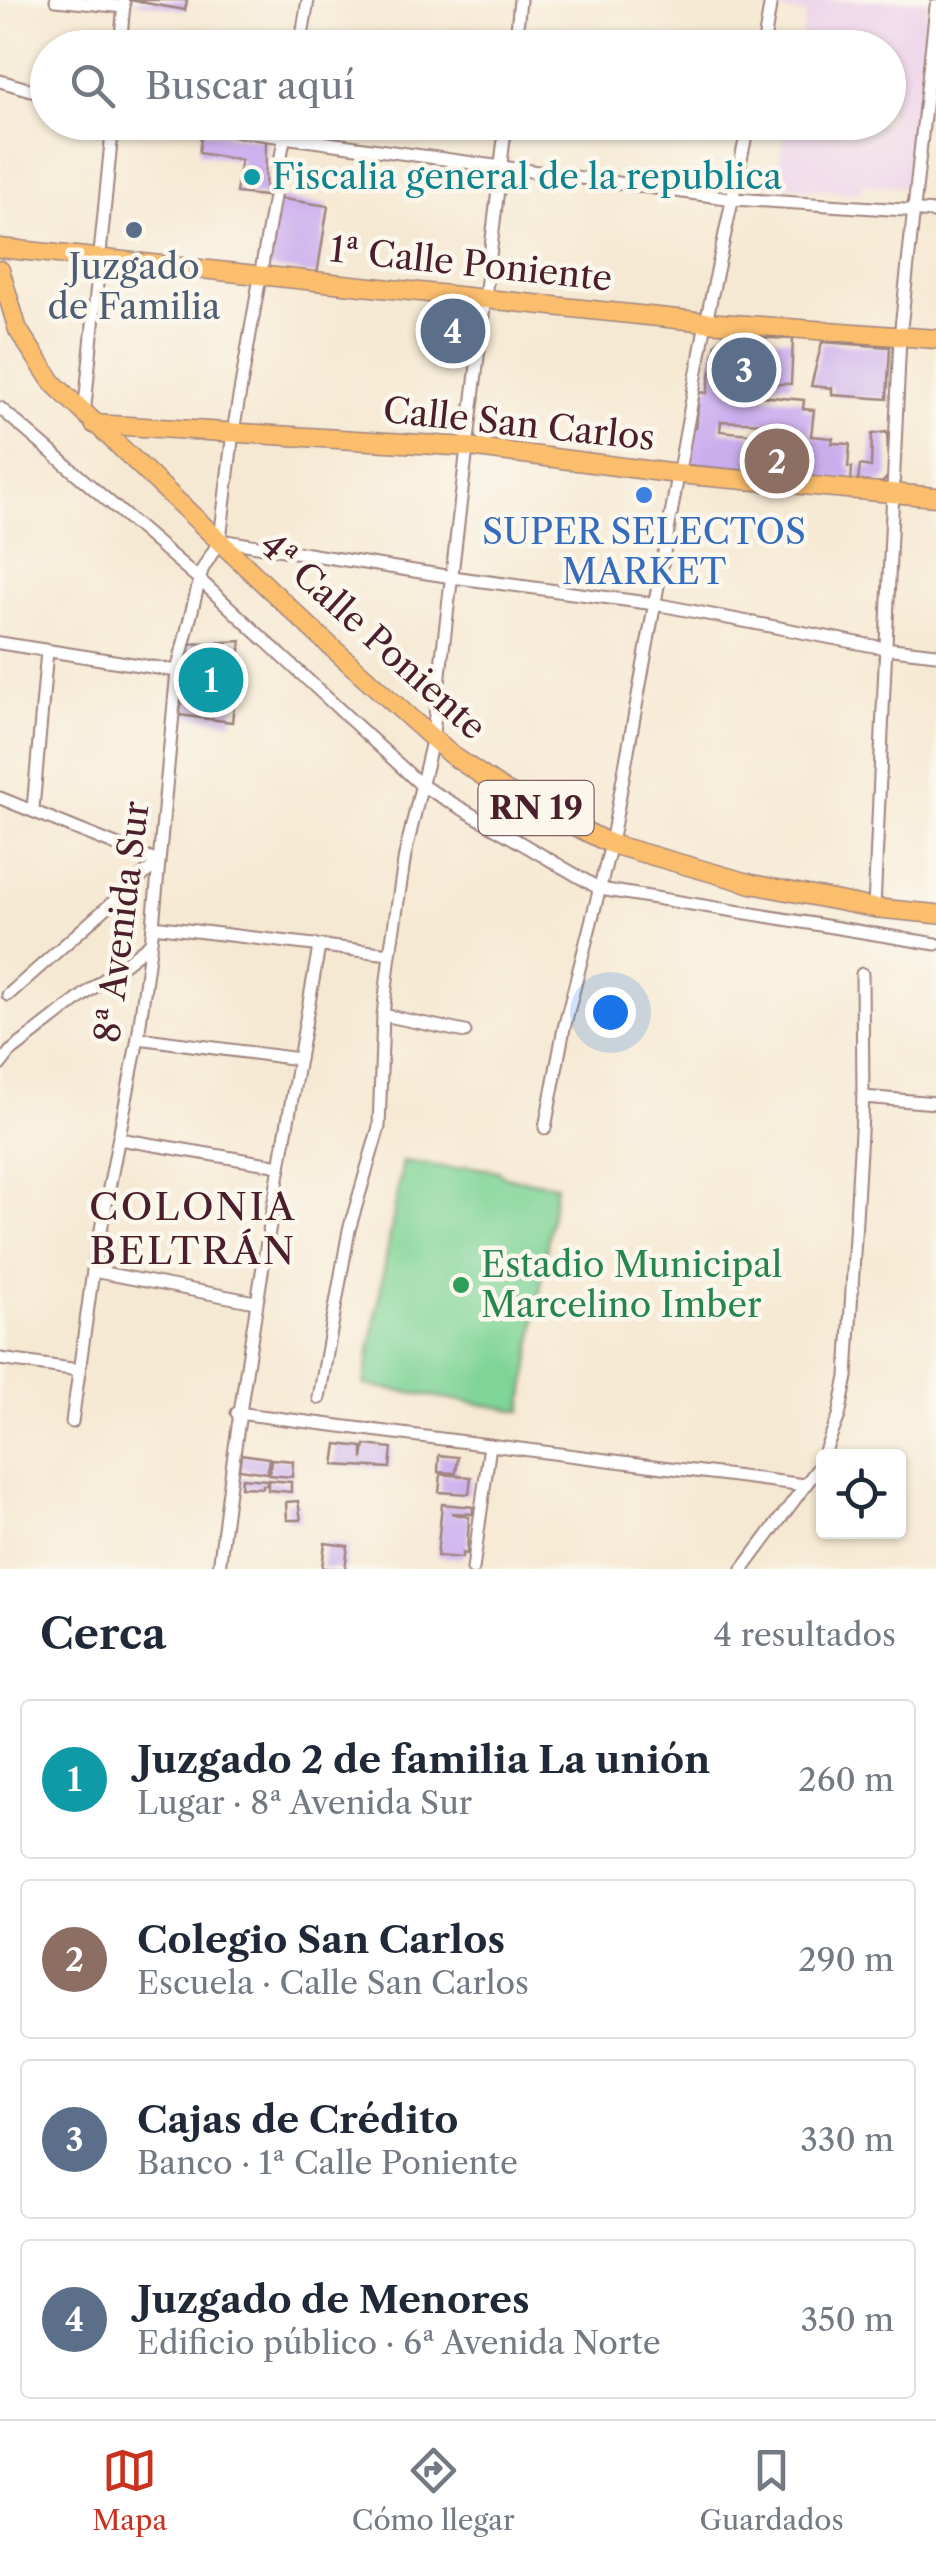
<!DOCTYPE html>
<html lang="es">
<meta charset="utf-8">
<style>
:root{--surface:#fff;--page:#f6f6f7;--text:#1f2937;--muted:#747a83;--line:#e0e1e3;--accent:#c8321e}
body{margin:0;font-family:"Libre Caslon Text",serif;background:var(--page);color:var(--text)}
.controls{position:absolute;right:30px;bottom:30px;display:grid;overflow:hidden;border-radius:10px;box-shadow:0 2px 8px #0004}
.controls button{width:90px;height:90px;display:grid;place-items:center;padding:0;border:0;border-bottom:2px solid var(--line);background:var(--surface);color:var(--text);font:50px sans-serif}
.you{position:absolute;left:610px;top:1012px;width:35px;height:35px;margin:-25px;border:8px solid #fff;border-radius:50%;background:#1a73e8;box-shadow:0 0 0 15px #1a73e833}
.badge{display:grid;place-items:center;width:65px;height:65px;border-radius:50%;background:var(--accent);color:#fff;font-size:32px;font-weight:700}
.pin{position:absolute;translate:-50% -50%;border:5px solid #fff;box-shadow:0 2px 10px #0006}
.list{margin:0;padding:0;list-style:none}
h2{display:flex;justify-content:space-between;align-items:center;height:130px;margin:0;padding:0 40px;font-size:42px}
h2 small{font-size:32px;font-weight:400;color:var(--muted)}
.list li{display:grid;grid-template-columns:65px 1fr auto;gap:30px;align-items:center;box-sizing:border-box;height:160px;margin:0 20px 20px;padding:0 20px;border:2px solid var(--line);border-radius:10px}
.list b{display:block;font-size:38px;white-space:nowrap}
.list p{margin:0;font-size:32px;white-space:nowrap;color:var(--muted)}
.list em{font-size:32px;font-style:normal;color:var(--muted)}
.icon{flex:none;width:55px;height:55px;fill:none;stroke:currentColor;stroke-width:2;stroke-linecap:round;stroke-linejoin:round}
.map{position:relative;flex:none;width:936px;height:1569px;overflow:hidden}
.search{position:absolute;background:var(--surface);box-shadow:0 2px 8px #0004;left:30px;right:30px;top:30px;height:110px;display:flex;align-items:center;gap:25px;box-sizing:border-box;padding:0 35px;border-radius:55px;color:var(--muted);font-size:38px}
.sheet{height:850px;background:var(--surface)}
nav{display:flex;justify-content:space-around;align-items:center;box-sizing:border-box;height:140px;border-top:2px solid var(--line);background:var(--surface);font-size:28px;color:var(--muted)}
nav a{display:grid;justify-items:center;gap:5px}
nav .on{color:var(--accent)}
.map>svg:first-child{display:block}
.built{fill:#ecd1ea}
.green{fill:#7fd497;stroke:#647a61;stroke-width:2.5}
.building{fill:#cbadee;fill-rule:evenodd}
.lines{fill:none;stroke-linecap:round;stroke-linejoin:round}
.minor-casing{stroke:#a0847f;stroke-width:15}
.primary-casing{stroke:#a0847f;stroke-width:21}
.minor{stroke:#fff;stroke-width:11}
.primary{stroke:#fabe6d;stroke-width:18}
.culture-dot{fill:#0f9aa8;stroke:#fbf7ec;stroke-width:4}
.service-dot{fill:#5c6f8a;stroke:#fbf7ec;stroke-width:4}
.shop-dot{fill:#3f7fe0;stroke:#fbf7ec;stroke-width:4}
.leisure-dot{fill:#2e9e5b;stroke:#fbf7ec;stroke-width:4}
.labels{text-anchor:middle;stroke-width:9;stroke-linejoin:round;paint-order:stroke}
.shield{fill:#fbf7ec;stroke:#7f6065;stroke-width:2.5}
.shield-label{font-size:32px;font-weight:bold;fill:#4a1f2b}
.culture-label{font-size:35px;fill:#0d838f;stroke:#fbf7ec;text-anchor:start}
.street-label{font-size:35px;fill:#4a1f2b;stroke:#fbf7ec}
.service-label{font-size:35px;fill:#4e5e75;stroke:#fbf7ec}
.shop-label{font-size:35px;fill:#366cbe;stroke:#fbf7ec}
.leisure-label{font-size:35px;fill:#27864d;stroke:#fbf7ec;text-anchor:start}
.neighbourhood-label{font-size:38px;letter-spacing:2.5px;fill:#4a1f2b;stroke:#fbf7ec}
</style>
<div class="map">
<svg width="936" height="1569" viewBox="0 0 936 1569">
<rect width="100%" height="100%" fill="#fbf7ec"/>
<filter id="ink" filterUnits="userSpaceOnUse"><feTurbulence type="fractalNoise" baseFrequency=".01" numOctaves="2"/><feDisplacementMap in="SourceGraphic" scale="20" xChannelSelector="R" yChannelSelector="G"/><feConvolveMatrix kernelMatrix="1 2 1 2 8 2 1 2 1" color-interpolation-filters="sRGB"/></filter>
<filter id="wash" filterUnits="userSpaceOnUse"><feTurbulence type="fractalNoise" baseFrequency=".0048" numOctaves="4" result="noise"/><feDisplacementMap in="SourceGraphic" scale="40" xChannelSelector="R" yChannelSelector="G"/><feGaussianBlur stdDeviation="2.25" result="paint"/><feColorMatrix in="noise" values="0 0 0 0 0 0 0 0 0 0 0 0 0 0 0 0 0 1.4 0 .05"/><feComposite in="paint" operator="in"/></filter>
<g filter="url(#wash)">
<rect width="100%" height="100%" fill="#f6e9d3"/>
<!-- built -->
<polygon class="built" points="779,0 927,0 910,188 862,184 860,193 775,186 787,123 888,122 888,48 800,47 806,15 777,10"/>
<!-- green -->
<polygon class="green" points="403,1161 457,1169 466,1166 498,1171 505,1177 556,1185 522,1411 364,1385"/>
<g id="blocks">
<!-- building -->
<g class="building">
<polygon points="129,0 187,0 185,10"/>
<polygon points="202,131 266,141 265,196 236,193 241,160 199,153"/>
<polygon points="277,198 328,206 317,275 265,267"/>
<path d="M723 336 793 339 791 384H774V372L762 371 761 396 804 400 803 409 814 410 811 436 833 438 832 443 850 444 848 467H852L851 481 687 465 691 428H696L699 392 707 393 716 343ZM721 421 784 424 783 431 769 430 768 446 750 444 751 434 720 431Z"/>
<polygon points="822,342 890,347 887,399 832,395 832,388 811,386"/>
<polygon points="887,432 889,475 882,483 858,481 860,465 871,467 872,434"/>
<polygon points="241,641 232,722 179,715 190,644"/>
<polygon points="337,1444 363,1447 363,1459 365,1445 392,1448 390,1468 334,1465"/>
<polygon points="241,1454 269,1458 267,1473 239,1469"/>
<polygon points="439,1455 458,1457 456,1473 438,1472"/>
<polygon points="271,1459 293,1461 292,1477 269,1475"/>
<polygon points="441,1474 471,1477 469,1494 439,1492"/>
<polygon points="242,1478 267,1480 267,1485 263,1485 263,1488 241,1487"/>
<polygon points="268,1480 291,1482 291,1492 268,1490"/>
<polygon points="298,1501 301,1520 287,1520 286,1502"/>
<polygon points="442,1504 473,1507 473,1514 451,1513 469,1517 467,1554 462,1553 462,1558 437,1556"/>
<polygon points="325,1543 348,1546 345,1569 322,1568"/>
</g>
</g>
</g>
<g filter="url(#ink)">
<use href="#blocks" fill-opacity="0" stroke="#a0847f" stroke-width="2.5"/>
<g class="lines">
<defs>
<g id="minor">
<polyline points="56,0 124,7"/>
<polyline points="120,48 124,4"/>
<polyline points="300,48 308,0"/>
<polyline points="515,48 520,0"/>
<polyline points="763,48 771,0"/>
<polyline points="0,81 48,95"/>
<polyline points="175,122 734,199 936,212"/>
<polyline points="0,408 200,580 421,785 600,889 936,944"/>
<polyline points="84,416 113,122"/>
<polyline points="220,540 452,577 655,604 884,648 936,654"/>
<polyline points="0,643 177,671"/>
<polyline points="0,798 158,862 8,995"/>
<polyline points="33,809 47,651"/>
<polyline points="874,908 900,337 936,6"/>
<polyline points="153,926 390,954"/>
<polyline points="383,1015 465,1032"/>
<polyline points="138,1038 299,1059"/>
<polyline points="0,1065 10,1052 150,944"/>
<polyline points="863,1097 936,1103"/>
<polyline points="545,1128 564,1028 611,844 706,322 749,122"/>
<polyline points="119,1139 280,1166"/>
<polyline points="93,1271 255,1302"/>
<polyline points="0,1359 79,1370"/>
<polyline points="319,1398 349,1230 379,1127 383,1015 390,954 405,855 432,741 506,122"/>
<polyline points="237,1413 805,1485"/>
<polyline points="72,1422 93,1271 138,1038 153,926 177,671 202,570 220,540 233,432 287,122"/>
<path d="M219 1569C244 1360 282 1154 319 947"/>
<polyline points="473,1569 490,1445"/>
<polyline points="743,1569 818,1468 839,1416 847,1377 863,1097 862,974"/>
</g>
<g id="primary">
<polyline points="0,248 706,322 936,339"/>
<polyline points="0,270 18,330 53,383 317,634 450,754 507,792 611,844 752,884 874,908 936,914"/>
<polyline points="94,424 469,447 677,474 936,497"/>
</g>
</defs>
<!-- minor casing -->
<use href="#minor" class="minor-casing"/>
<!-- primary casing -->
<use href="#primary" class="primary-casing"/>
<!-- minor -->
<use href="#minor" class="minor"/>
<!-- primary -->
<use href="#primary" class="primary"/>
</g>
</g>
<!-- markers -->
<circle class="culture-dot" cx="252" cy="177" r="10"/>
<circle class="service-dot" cx="134" cy="230" r="10"/>
<circle class="shop-dot" cx="644" cy="495" r="10"/>
<circle class="leisure-dot" cx="461" cy="1285" r="10"/>
<g class="labels">
<!-- shield labels -->
<rect class="shield" x="478.5" y="781" width="115" height="54" rx="8"/>
<g class="shield-label">
<text x="536" y="819">RN 19</text>
</g>
<!-- culture labels -->
<g class="culture-label">
<text x="272" y="189">Fiscalia general de la republica</text>
</g>
<!-- street labels -->
<g class="street-label">
<text transform="translate(471 264) rotate(6)" y="12">1ª Calle Poniente</text>
<text transform="translate(519 424) rotate(6)" y="12">Calle San Carlos</text>
<text transform="translate(373 636) rotate(42)" y="12">4ª Calle Poniente</text>
<text transform="translate(122 922) rotate(-83)" y="12">8ª Avenida Sur</text>
</g>
<!-- service labels -->
<g class="service-label">
<text x="134" y="279">Juzgado<tspan x="134" dy="40">de Familia</tspan></text>
</g>
<!-- shop labels -->
<g class="shop-label">
<text x="644" y="544">SUPER SELECTOS<tspan x="644" dy="40">MARKET</tspan></text>
</g>
<!-- leisure labels -->
<g class="leisure-label">
<text x="481" y="1277">Estadio Municipal<tspan x="481" dy="40">Marcelino Imber</tspan></text>
</g>
<!-- neighbourhood labels -->
<g class="neighbourhood-label">
<text x="193" y="1220">COLONIA<tspan x="193" dy="44">BELTRÁN</tspan></text>
</g>
</g>
</svg>
<div class="controls">
<button><svg class="icon" aria-label="locate" viewBox="0 0 24 24"><circle cx="12" cy="12" r="6"/><path d="M12 2v4M12 18v4M2 12h4M18 12h4"/></svg></button>
</div>
<div class="you"></div>
<div class="pin badge" style="left:211px;top:680px;background:#0f9aa8">1</div>
<div class="pin badge" style="left:777px;top:461px;background:#8d6e63">2</div>
<div class="pin badge" style="left:744px;top:370px;background:#5c6f8a">3</div>
<div class="pin badge" style="left:453px;top:331px;background:#5c6f8a">4</div>
<div class="search"><svg class="icon" aria-label="search" viewBox="0 0 24 24"><circle cx="10" cy="10" r="6"/><path d="M15 15l6 6"/></svg>Buscar aquí</div>
</div>
<section class="sheet">
<h2>Cerca<small>4 resultados</small></h2>
<ul class="list">
<li><span class="badge" style="background:#0f9aa8">1</span><div><b>Juzgado 2 de familia La unión</b><p>Lugar · 8ª Avenida Sur</p></div><em>260 m</em></li>
<li><span class="badge" style="background:#8d6e63">2</span><div><b>Colegio San Carlos</b><p>Escuela · Calle San Carlos</p></div><em>290 m</em></li>
<li><span class="badge" style="background:#5c6f8a">3</span><div><b>Cajas de Crédito</b><p>Banco · 1ª Calle Poniente</p></div><em>330 m</em></li>
<li><span class="badge" style="background:#5c6f8a">4</span><div><b>Juzgado de Menores</b><p>Edificio público · 6ª Avenida Norte</p></div><em>350 m</em></li>
</ul>
</section>
<nav>
<a class="on"><svg class="icon" aria-label="map" viewBox="0 0 24 24"><path d="M3 6l6-2 6 2 6-2v14l-6 2-6-2-6 2zM9 4v14M15 6v14"/></svg>Mapa</a>
<a><svg class="icon" aria-label="directions" viewBox="0 0 24 24"><path d="M12 3l9 9-9 9-9-9zM9 14v-3h6M13 9l2 2-2 2"/></svg>Cómo llegar</a>
<a><svg class="icon" aria-label="saved" viewBox="0 0 24 24"><path d="M7 4h10v16l-5-4-5 4z"/></svg>Guardados</a>
</nav>
